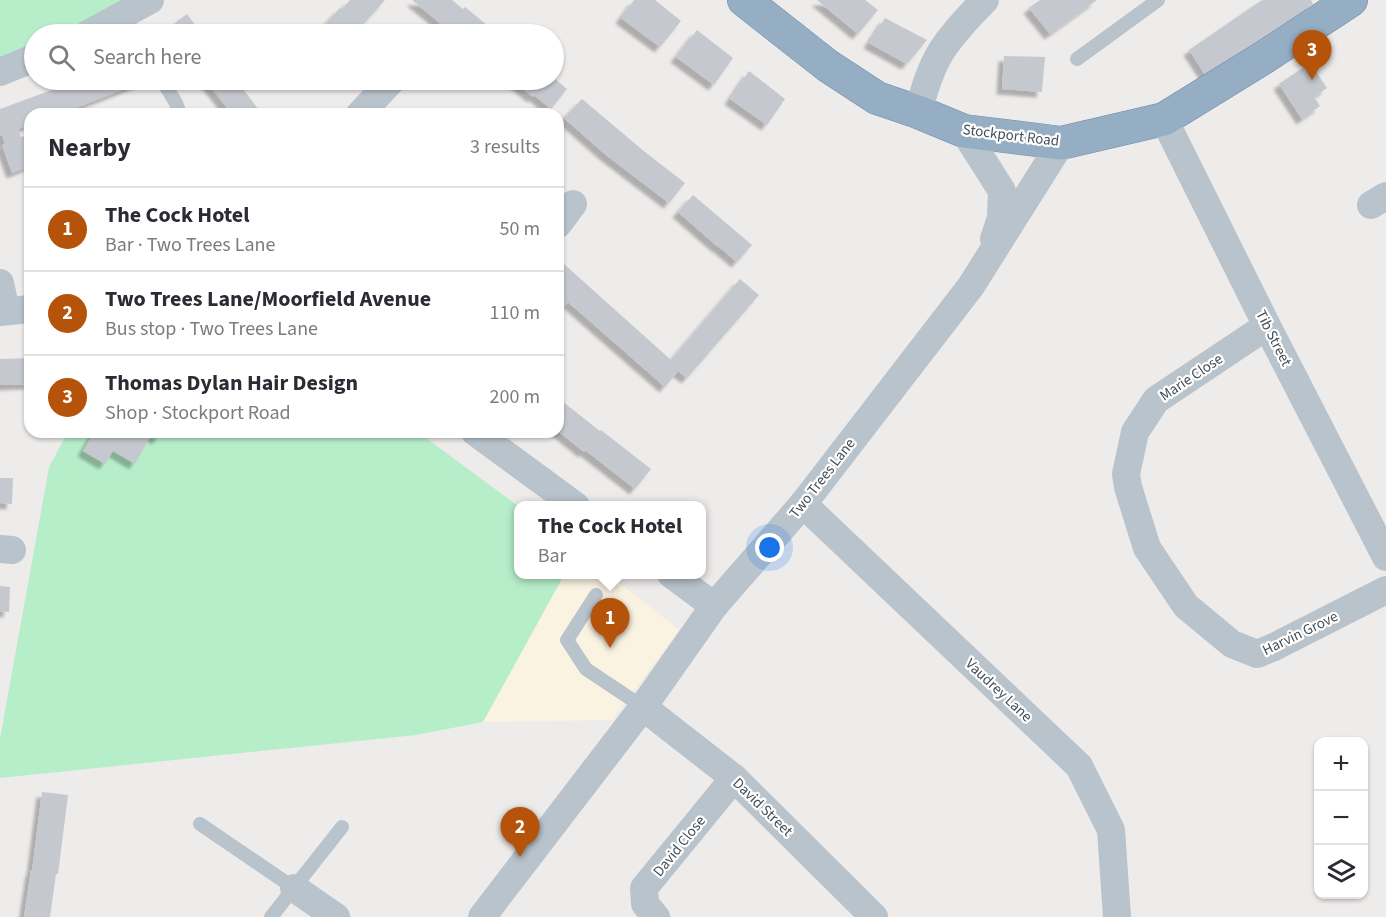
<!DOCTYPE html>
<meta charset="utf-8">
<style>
:root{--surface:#fff;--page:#f2f2f3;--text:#2b2b33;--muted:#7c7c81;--line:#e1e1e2;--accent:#b45309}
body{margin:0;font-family:"Source Sans 3",sans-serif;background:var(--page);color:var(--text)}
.controls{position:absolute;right:18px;bottom:18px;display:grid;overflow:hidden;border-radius:12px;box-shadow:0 2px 4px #0004}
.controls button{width:54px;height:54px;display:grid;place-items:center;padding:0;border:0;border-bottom:2px solid var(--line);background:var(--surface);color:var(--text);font:30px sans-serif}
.you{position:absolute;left:770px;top:548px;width:21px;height:21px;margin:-15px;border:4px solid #fff;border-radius:50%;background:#1a73e8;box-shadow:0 0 0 9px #1a73e833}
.badge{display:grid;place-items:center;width:39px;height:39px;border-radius:50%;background:var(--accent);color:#fff;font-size:20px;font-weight:700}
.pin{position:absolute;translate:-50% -50px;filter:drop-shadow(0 2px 3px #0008)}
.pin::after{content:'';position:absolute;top:32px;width:21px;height:18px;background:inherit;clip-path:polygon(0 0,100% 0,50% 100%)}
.popup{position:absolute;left:514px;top:501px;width:192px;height:78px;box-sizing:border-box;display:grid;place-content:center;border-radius:12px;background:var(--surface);filter:drop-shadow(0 2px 4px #0005);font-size:20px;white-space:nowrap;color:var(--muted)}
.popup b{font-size:22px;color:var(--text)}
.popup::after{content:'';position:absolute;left:50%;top:100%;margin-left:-12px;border:12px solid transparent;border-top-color:var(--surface)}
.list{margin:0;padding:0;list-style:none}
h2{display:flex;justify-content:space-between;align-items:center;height:78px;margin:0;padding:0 24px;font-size:26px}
h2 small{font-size:20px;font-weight:400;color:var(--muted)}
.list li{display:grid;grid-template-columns:39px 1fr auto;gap:18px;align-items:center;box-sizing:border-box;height:84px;padding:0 24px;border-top:2px solid var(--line)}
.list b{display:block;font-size:22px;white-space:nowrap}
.list p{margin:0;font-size:20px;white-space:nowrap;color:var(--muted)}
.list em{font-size:20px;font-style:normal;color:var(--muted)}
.icon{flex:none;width:33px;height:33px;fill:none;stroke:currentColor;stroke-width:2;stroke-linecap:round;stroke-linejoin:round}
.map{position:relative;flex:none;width:1386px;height:917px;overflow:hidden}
.search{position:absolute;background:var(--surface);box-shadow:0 2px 4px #0004;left:24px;top:24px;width:540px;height:66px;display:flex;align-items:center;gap:15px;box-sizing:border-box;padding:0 21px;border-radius:33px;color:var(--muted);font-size:22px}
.panel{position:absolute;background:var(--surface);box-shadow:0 2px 4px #0004;left:24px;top:108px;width:540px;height:330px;border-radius:18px}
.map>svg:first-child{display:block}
.commercial{fill:#fbf3e2}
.green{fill:#b7eeca}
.building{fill:#c5c8ce;filter:url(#shadow)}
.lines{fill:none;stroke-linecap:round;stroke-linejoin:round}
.trunk-casing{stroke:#6d8ba7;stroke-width:34}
.service{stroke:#b9c3cb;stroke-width:14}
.minor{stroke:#b9c3cb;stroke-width:28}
.trunk{stroke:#96aec4;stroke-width:33}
.labels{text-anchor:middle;stroke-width:4.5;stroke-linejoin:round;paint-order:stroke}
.street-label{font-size:15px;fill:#444f58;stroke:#fff}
</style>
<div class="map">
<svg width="1386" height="917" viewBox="0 0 1386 917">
<defs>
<filter id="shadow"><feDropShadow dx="-5.5" dy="5.5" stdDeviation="1.5" flood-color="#0004"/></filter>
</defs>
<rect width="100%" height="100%" fill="#eeebeb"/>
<!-- commercial -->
<polygon class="commercial" points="564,575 610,575 679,630 612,720 483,722"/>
<!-- green -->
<g class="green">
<polygon points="0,0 125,0 60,34 34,34 34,46 0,59"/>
<polygon points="68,432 418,432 518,506 518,574 564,575 483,722 416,735 0,778 0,739 49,467"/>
</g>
<!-- building -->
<g class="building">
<polygon points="350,0 385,0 361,27 360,25 351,34 316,34 340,8 342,9"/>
<polygon points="412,0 452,0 463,9 465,7 498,34 457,34 448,27 447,29"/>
<polygon points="634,0 655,0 681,21 660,47 621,18"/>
<polygon points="817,0 865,0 878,10 858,34"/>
<polygon points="1040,0 1097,0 1050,34 1029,8"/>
<polygon points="1262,0 1311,0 1313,4 1206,76 1189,50"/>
<polygon points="187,14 202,34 172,34 167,29"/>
<polygon points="885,18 927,40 907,64 869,43"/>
<polygon points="697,30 733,58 714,85 676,57"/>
<polygon points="1004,56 1045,57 1042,92 1002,89"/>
<polygon points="1310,63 1327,88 1314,97 1320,106 1302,119 1279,84"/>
<polygon points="749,71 785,99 767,125 730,99"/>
<polygon points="554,78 567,89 551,109 534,95 533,97 512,80 554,80"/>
<polygon points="79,80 138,80 140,83 60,114 30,114 30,125 18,129 21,137 24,136 30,152 30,166 12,173 2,145 5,144 2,135 0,136 0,109"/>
<polygon points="205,80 236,80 262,114 232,114"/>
<polygon points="582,99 645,152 685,183 669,203 606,155 564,118"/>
<polygon points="693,195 752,245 737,262 718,246 718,247 678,212"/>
<polygon points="564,264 671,360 740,279 759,295 687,378 678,371 665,387 568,302 563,308 565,309 558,317 558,271"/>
<polygon points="30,358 30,384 0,385 0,359"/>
<polygon points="558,398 600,431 601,430 651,469 635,489 585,450 584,452 558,431"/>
<polygon points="94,432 162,432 158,439 151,435 135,464 113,451 105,464 83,451"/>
<polygon points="0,478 13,478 12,504 0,503"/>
<polygon points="0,586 10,587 9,612 0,611"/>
<polygon points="42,792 68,795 58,874 56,874 50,917 24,917 31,870 32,871"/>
</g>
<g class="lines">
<defs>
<polyline id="trunk" points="744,0 828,66 877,98 918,112 964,131 1061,143 1164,119 1263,58 1351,0"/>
</defs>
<!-- trunk casing -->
<use href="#trunk" class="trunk-casing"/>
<!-- service -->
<g class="service">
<polyline points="123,15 135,34"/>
<polyline points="1077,59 1158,0"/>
<polyline points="162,80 176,103 180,114"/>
<polyline points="596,595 567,640 586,669 643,707"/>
<polyline points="200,824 294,888"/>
<polyline points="271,917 342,827"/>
</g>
<!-- minor -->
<g class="minor">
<polyline points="88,34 150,0"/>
<polyline points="0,72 34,58"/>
<path d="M918 112C924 91 930 69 942 50 954 32 969 16 985 0"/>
<polyline points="360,114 392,80"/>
<polyline points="1164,119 1267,326 1386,557"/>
<polyline points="964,131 1002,191 1001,218 994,239"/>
<polyline points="1371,205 1386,196"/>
<polyline points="558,224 573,204"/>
<polyline points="0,283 6,311"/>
<polyline points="0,312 30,309"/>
<polyline points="1267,326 1156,400 1135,432 1126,474 1128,487 1147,548 1186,606 1232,644 1257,654 1274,647 1386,590"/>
<polyline points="475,432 576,506"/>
<polyline points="803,504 1079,766 1111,830 1117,917"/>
<polyline points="0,549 12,550"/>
<polyline points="671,574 714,606"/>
<polyline points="643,707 734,778 874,917"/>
<polyline points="294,888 336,917"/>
<polyline points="482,917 643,707 714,606 803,504 971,286 1061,143"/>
<polyline points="656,917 645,904 644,888 734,778"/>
</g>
<!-- trunk -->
<use href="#trunk" class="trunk"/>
</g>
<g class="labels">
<!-- street labels -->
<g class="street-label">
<text transform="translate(1011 135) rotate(7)" y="5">Stockport Road</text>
<text transform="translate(1274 338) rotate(63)" y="5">Tib Street</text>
<text transform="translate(1191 377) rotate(-34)" y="5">Marie Close</text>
<text transform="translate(822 478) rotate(-52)" y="5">Two Trees Lane</text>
<text transform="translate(1300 633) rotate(-26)" y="5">Harvin Grove</text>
<text transform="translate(999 690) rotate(43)" y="5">Vaudrey Lane</text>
<text transform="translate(763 807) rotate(44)" y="5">David Street</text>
<text transform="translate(679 846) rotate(-51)" y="5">David Close</text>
</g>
</g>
</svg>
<div class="controls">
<button>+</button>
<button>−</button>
<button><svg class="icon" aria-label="layers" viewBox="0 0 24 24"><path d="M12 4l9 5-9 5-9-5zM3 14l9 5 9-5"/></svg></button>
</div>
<div class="you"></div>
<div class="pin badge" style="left:610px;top:648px">1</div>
<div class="popup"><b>The Cock Hotel</b>Bar</div>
<div class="pin badge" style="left:520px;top:857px">2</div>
<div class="pin badge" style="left:1312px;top:80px">3</div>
<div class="search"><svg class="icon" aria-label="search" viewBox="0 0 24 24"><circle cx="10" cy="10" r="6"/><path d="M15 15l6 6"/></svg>Search here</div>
<section class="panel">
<h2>Nearby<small>3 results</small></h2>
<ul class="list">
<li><span class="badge">1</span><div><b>The Cock Hotel</b><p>Bar · Two Trees Lane</p></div><em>50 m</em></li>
<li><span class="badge">2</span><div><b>Two Trees Lane/Moorfield Avenue</b><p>Bus stop · Two Trees Lane</p></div><em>110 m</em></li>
<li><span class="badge">3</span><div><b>Thomas Dylan Hair Design</b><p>Shop · Stockport Road</p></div><em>200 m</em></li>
</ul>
</section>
</div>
